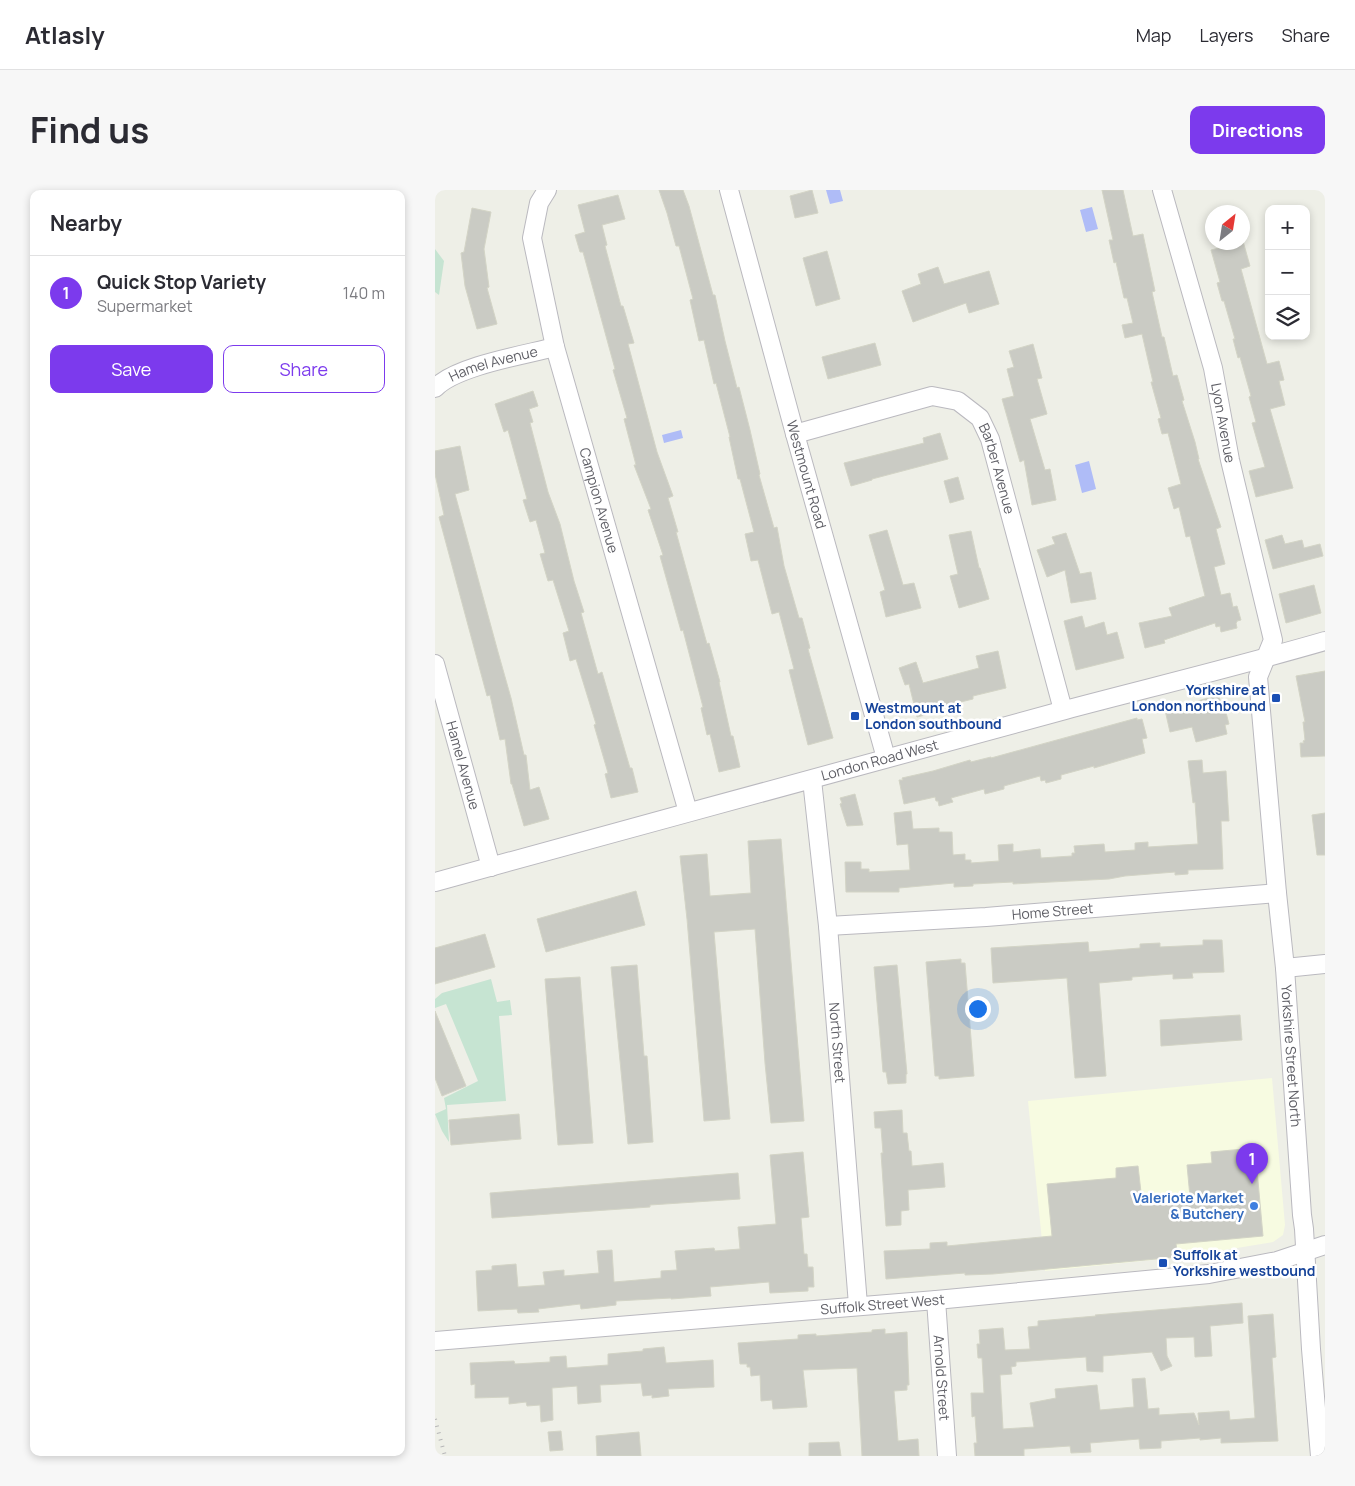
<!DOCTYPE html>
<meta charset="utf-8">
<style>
:root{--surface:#fff;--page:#f7f7f7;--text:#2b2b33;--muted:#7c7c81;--line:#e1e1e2;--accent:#7c3aed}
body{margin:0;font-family:Manrope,sans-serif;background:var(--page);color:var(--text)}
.controls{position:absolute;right:15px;top:15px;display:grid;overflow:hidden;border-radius:10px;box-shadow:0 2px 8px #0003}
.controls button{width:45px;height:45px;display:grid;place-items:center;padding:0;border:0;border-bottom:1px solid var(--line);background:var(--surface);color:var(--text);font:25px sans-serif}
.compass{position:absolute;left:770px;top:15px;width:45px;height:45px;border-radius:50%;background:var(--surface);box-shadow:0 2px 8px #0003;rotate:30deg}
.you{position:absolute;left:542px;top:818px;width:18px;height:18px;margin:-12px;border:4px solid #fff;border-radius:50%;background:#1a73e8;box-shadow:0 0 0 8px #1a73e833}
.badge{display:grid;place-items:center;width:32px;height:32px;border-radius:50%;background:var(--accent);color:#fff;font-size:16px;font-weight:700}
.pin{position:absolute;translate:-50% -41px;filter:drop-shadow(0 1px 2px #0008)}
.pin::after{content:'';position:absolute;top:26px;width:18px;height:15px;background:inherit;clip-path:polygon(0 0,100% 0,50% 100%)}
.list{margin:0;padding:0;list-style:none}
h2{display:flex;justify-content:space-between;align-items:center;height:65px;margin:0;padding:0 20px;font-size:21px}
h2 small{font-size:16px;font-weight:400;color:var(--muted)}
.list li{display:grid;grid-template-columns:32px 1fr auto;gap:15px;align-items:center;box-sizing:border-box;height:75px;padding:0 20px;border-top:1px solid var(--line)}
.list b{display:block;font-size:19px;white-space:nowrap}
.list p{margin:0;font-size:16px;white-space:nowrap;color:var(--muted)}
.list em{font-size:16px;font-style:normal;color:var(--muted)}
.actions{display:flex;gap:10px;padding:15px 20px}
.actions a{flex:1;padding:11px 0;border:1px solid var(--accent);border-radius:10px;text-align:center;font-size:18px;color:var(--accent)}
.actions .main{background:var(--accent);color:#fff}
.icon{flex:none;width:28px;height:28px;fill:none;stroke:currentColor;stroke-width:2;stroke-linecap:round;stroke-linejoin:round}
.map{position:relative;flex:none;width:890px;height:1266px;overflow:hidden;border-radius:10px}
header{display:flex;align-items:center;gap:30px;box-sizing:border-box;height:70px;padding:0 25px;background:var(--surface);border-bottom:1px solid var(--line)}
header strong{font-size:24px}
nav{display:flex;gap:28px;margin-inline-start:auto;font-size:18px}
.intro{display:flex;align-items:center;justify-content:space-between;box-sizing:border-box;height:120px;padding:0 30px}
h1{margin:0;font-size:35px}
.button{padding:12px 22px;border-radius:10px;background:var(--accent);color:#fff;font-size:18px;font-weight:700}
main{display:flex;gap:30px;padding:0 30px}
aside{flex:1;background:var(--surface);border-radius:10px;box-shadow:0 2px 8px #0003}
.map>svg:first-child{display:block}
.commercial{fill:#f7fbe1}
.green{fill:#c6e4d2}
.water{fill:#afbcf7}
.building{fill:#cacbc4;stroke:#d3d4c6}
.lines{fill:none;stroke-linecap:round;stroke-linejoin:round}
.minor-casing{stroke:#bab9bf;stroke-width:20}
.minor{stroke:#fff;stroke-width:18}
.rail{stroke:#b7b7b8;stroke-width:4;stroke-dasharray:1 6;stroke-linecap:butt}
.transit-dot{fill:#1a4fb4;stroke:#fff;stroke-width:2}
.shop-dot{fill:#3f7fe0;stroke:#fff;stroke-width:2}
.labels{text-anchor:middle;stroke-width:5;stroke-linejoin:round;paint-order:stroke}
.street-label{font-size:14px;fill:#5f5f66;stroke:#fff}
.transit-label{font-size:14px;font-weight:bold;fill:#164399;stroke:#fff;text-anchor:start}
.shop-label{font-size:14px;font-weight:bold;fill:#366cbe;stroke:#fff;text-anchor:end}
</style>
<header>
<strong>Atlasly</strong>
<nav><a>Map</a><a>Layers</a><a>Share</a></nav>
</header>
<div class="intro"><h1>Find us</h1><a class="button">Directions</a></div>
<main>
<aside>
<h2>Nearby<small></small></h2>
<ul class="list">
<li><span class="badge">1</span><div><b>Quick Stop Variety</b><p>Supermarket</p></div><em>140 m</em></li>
</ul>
<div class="actions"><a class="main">Save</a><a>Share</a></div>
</aside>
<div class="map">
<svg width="890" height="1266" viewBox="0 0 890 1266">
<rect width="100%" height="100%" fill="#eeefe7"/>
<!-- commercial -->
<polygon class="commercial" points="837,888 850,1035 848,1045 838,1052 747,1067 610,1081 593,911"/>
<!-- green -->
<g class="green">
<polygon points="0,59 9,71 4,105 0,102"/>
<polygon points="56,789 62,812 75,810 77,825 64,826 71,911 12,915 14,952 7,941 0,924 11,919 9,908 43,891 11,814 0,818 0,809 7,803"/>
</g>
<!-- water -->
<g class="water">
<polygon points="391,0 405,0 408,11 395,14"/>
<polygon points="657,17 663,39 651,42 645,20"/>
<polygon points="246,240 248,248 229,253 227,245"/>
<polygon points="654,271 661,299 647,303 640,275"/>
</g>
<!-- building -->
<g class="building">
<polygon points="224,0 248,0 254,16 278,105 280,105 290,151 302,198 304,197 315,240 325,284 324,285 339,338 342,337 349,376 364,428 367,428 375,458 373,459 398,548 373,555 354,480 359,479 344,422 337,424 323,370 316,371 310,344 319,342 305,289 303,289 294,247 295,247 281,193 279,194 269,150 264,151 255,110 258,109 244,56 241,56 232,23"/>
<polygon points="377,0 383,23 360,28 355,6"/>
<polygon points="667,0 688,0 698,46 708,44 720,101 717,102 727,147 729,147 738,186 742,185 749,210 747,211 760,252 764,269 763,269 786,337 781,339 790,374 779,377 786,405 795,403 798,417 802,416 806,430 802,431 802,432 801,433 802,438 786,442 785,436 781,437 780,433 729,450 730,453 710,458 704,433 737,426 734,418 770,406 755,346 751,347 744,317 739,319 733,298 746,294 733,243 727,244 723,229 726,228 716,192 718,192 707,144 690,148 687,135 698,133 692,108 689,108 681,72 679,73 674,50 678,50"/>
<polygon points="183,5 190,29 167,35 172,55 170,56 186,116 188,116 199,153 193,154 222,262 238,306 233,308 243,342 241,342 272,454 274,453 285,492 284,492 296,546 298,546 305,577 284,582 275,544 272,545 266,518 268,517 248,440 246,441 225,366 228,365 213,320 216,319 199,275 201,275 189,229 192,228 178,180 180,179 148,62 145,62 140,45 150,42 143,15"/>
<polygon points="37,18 56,22 49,59 54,97 52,98 62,134 42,139 30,96 26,63 29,62"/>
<polygon points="808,51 815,76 806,79 832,174 844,171 849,190 844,191 850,215 835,219 858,298 821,307 814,281 830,277 817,233 821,232 814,207 816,206 805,167 803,168 798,149 800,149 789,111 787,111 782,93 785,92 776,60 808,52"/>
<polygon points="392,61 405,109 381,116 368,68"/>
<polygon points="503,77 509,94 554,81 564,114 534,123 531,113 478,132 467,101 486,94 483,84"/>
<polygon points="440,153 446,175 393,189 387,167"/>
<polygon points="598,154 607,188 602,189 612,224 595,229 610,280 615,279 621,310 597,315 589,270 585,272 567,209 579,206 572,179 579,177 574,161"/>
<polygon points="98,201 103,216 94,219 98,232 95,233 113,302 125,334 139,391 149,422 146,423 163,484 167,482 195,578 197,578 203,602 176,608 170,584 173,583 159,535 161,534 141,469 135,471 128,443 134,441 118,390 113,391 105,364 110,363 101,330 95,332 88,310 92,309 73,240 69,242 60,214"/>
<polygon points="505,243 513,269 437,289 437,290 416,296 409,273 489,253 488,248"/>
<polygon points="25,256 34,300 20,304 63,462 76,508 89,565 91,565 95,600 104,597 114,629 89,636 77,594 76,594 70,549 65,550 55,505 52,506 4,327 9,325 0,284 0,261"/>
<polygon points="523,287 529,309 515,313 509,291"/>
<polygon points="452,340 468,395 479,393 486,418 451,427 445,402 450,400 434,345"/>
<polygon points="536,341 544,378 545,378 554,409 524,418 515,386 523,384 514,345"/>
<polygon points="631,343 645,384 656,382 661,409 636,413 630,380 612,387 602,360 620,354 617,347"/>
<polygon points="847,345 850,354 867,350 869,358 885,354 888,366 838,379 830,350"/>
<polygon points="879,395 886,423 851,433 844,404"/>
<polygon points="647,426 650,438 669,432 672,445 682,442 689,468 641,480 629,431"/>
<polygon points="563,461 571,498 538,506 538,509 501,518 502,522 482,527 474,494 470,495 464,478 481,472 488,493 544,478 541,466"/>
<polygon points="890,481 890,566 866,567 865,553 869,553 868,551 870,550 868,532 870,532 861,486"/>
<polygon points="784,505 786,516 789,515 794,534 790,535 792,544 761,552 757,537 735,542 730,520"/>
<polygon points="702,528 702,530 707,529 712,548 707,549 710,563 659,578 659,576 626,585 626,589 611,593 610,590 606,591 605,586 569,596 569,599 550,604 549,599 516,608 518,612 504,616 503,611 501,611 500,607 469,614 464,590 468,590 467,588 498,581 535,570 536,572 556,567 556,568"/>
<polygon points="767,570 768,583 791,581 794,631 786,631 788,679 753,680 753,684 740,685 740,682 690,686 674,689 578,694 578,692 538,694 538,696 519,697 519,693 464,698 464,702 411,702 410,672 426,672 426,679 434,679 434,682 475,680 473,654 462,655 459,623 476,621 478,639 504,638 504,642 517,642 518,665 530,664 530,670 536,670 536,673 564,671 563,655 578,654 578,662 605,659 606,668 637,666 637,663 640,663 639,656 669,654 670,662 700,660 700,653 713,652 713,657 763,654 760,612 758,613 753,571"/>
<polygon points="420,604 428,635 412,636 405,614 407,613 405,608"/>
<polygon points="890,623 890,665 882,665 877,625"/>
<polygon points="346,649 369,931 336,933 330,873 320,739 279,742 295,929 269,931 252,729 245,666 272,664 275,706 316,703 313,651"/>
<polygon points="201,701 210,735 111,762 102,729"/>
<polygon points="50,744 60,777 0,794 0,758"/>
<polygon points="768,750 787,750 789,782 757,783 758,788 738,789 738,784 697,787 697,790 664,793 671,886 640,888 632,788 558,793 556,758 653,752 654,762 705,758 705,754 725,753 725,757 768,755"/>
<polygon points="526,769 526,773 530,773 539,886 504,889 504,886 500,886 491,772"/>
<polygon points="202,775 209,866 212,866 218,952 193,954 176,777"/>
<polygon points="462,775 472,884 471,884 471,893 453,894 451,882 448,882 439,777"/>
<polygon points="145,787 158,953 123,955 110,789"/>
<polygon points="0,821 31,896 7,906 0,888"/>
<polygon points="805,825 807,850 726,856 725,830"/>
<polygon points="467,920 468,943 472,943 474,961 476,961 477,976 508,973 510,997 473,1000 474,1020 466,1021 466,1035 451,1036 446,963 448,963 446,938 440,938 439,922"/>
<polygon points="84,924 86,949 16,955 14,930"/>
<polygon points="820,958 828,1046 741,1054 743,1067 558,1084 530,1085 530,1083 451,1089 449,1061 495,1059 495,1053 512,1052 512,1056 617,1046 612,994 681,988 681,978 703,976 707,1011 755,1007 752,975 777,973 776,962"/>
<polygon points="368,962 374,1027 366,1028 369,1064 372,1064 373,1077 378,1077 379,1097 373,1097 373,1101 335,1103 334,1092 275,1097 276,1106 236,1109 236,1108 181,1111 181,1115 164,1117 146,1119 145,1114 103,1119 104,1122 83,1123 82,1119 43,1121 41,1081 57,1080 57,1076 81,1074 83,1097 110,1095 108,1082 129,1080 129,1086 164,1083 162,1061 177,1060 179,1092 226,1088 226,1081 242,1080 240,1061 279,1058 280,1061 305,1059 303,1037 341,1034 335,965"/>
<polygon points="303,983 305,1009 215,1015 215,1017 57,1028 55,1003"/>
<polygon points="807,1113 808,1133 775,1136 777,1166 760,1167 759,1147 731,1148 732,1166 737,1176 726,1181 717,1162 668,1166 668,1182 652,1181 651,1167 581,1172 581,1176 576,1177 577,1184 565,1185 568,1239 599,1237 595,1213 621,1208 620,1199 662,1195 665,1220 699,1217 697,1189 710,1188 713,1219 724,1218 724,1225 759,1223 764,1235 763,1223 794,1221 795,1230 820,1228 813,1126 838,1124 841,1167 837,1168 843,1251 786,1253 786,1248 765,1250 765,1248 726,1251 726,1258 705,1259 704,1249 655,1253 656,1262 636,1263 635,1256 589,1259 589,1266 540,1266 539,1253 542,1253 540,1226 537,1227 536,1203 549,1203 547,1168 543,1168 542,1154 545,1154 544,1140 568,1138 570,1160 595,1159 593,1137 603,1136 603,1131 661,1126 660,1125"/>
<polygon points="450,1139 450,1144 472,1142 474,1195 472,1195 472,1200 459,1201 463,1251 483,1249 484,1266 427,1266 422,1178 368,1180 372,1217 338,1219 337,1210 326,1211 325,1185 316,1186 315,1177 312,1177 312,1174 305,1174 303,1153 363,1149 363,1145 381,1144 381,1146 437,1142 437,1140"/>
<polygon points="229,1157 231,1173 278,1170 279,1197 233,1199 234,1206 217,1208 217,1205 208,1206 206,1193 165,1195 166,1212 143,1214 142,1196 117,1198 118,1230 106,1232 105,1215 92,1216 91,1212 74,1214 74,1207 40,1208 40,1194 36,1195 35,1173 79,1171 80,1174 115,1172 115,1167 131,1166 132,1178 173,1175 173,1164 208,1161 208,1159"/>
<polygon points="126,1241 128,1260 115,1261 113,1242"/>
<polygon points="204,1242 206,1266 162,1266 161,1246"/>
<polygon points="404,1252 406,1266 374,1266 374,1253"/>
</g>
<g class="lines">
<defs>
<g id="minor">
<path id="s1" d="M112 0 104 13 97 48 120 157 253 622"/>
<path id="s2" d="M294 0 360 244 451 568"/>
<path id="s3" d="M727 0 778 178 795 270 838 450 823 487 842 703 850 778 867 1025 869 1039 876 1159 885 1266"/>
<path id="s4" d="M0 198C21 176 89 165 120 157"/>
<path id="s5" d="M360 244 497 206 523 211 545 228 555 249 628 520"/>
<path id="s6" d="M0 474 56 677"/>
<path id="s7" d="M377 590 393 736 423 1115"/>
<path id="s8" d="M0 692C210 635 420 576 630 520 717 497 804 476 890 451"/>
<path id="s9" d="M393 736 551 727 842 703"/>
<polyline points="850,778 890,774"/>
<path id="s10" d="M501 1110 512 1266"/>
<path id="s11" d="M0 1151 501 1110 774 1084 842 1071 890 1055"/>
</g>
</defs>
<!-- minor casing -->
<use href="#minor" class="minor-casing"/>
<!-- minor -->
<use href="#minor" class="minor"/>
<!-- rail -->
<polyline class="rail" points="0,1229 10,1266"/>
</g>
<!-- markers -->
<g class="transit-dot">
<rect x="836" y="503" width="10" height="10" rx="2.5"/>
<rect x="415" y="521" width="10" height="10" rx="2.5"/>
<rect x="723" y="1068" width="10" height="10" rx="2.5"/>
</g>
<circle class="shop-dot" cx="819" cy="1016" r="5"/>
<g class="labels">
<!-- street labels -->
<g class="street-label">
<text dy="5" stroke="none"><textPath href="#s4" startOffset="64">Hamel Avenue</textPath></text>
<text dy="5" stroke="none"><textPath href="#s3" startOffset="241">Lyon Avenue</textPath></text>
<text dy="5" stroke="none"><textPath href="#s5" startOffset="250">Barber Avenue</textPath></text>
<text dy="5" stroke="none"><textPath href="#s2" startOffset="295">Westmount Road</textPath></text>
<text dy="5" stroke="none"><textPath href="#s1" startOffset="322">Campion Avenue</textPath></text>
<text dy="5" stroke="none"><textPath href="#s8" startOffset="461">London Road West</textPath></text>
<text dy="5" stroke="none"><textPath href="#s6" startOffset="105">Hamel Avenue</textPath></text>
<text dy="5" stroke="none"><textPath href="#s9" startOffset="225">Home Street</textPath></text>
<text dy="5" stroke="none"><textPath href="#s7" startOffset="264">North Street</textPath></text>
<text dy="5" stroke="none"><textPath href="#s3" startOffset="884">Yorkshire Street North</textPath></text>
<text dy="5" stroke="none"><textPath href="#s11" startOffset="449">Suffolk Street West</textPath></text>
<text dy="5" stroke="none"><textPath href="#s10" startOffset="78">Arnold Street</textPath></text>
</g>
<!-- transit labels -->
<g class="transit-label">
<text x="831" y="505" text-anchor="end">Yorkshire at<tspan x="831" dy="16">London northbound</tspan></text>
<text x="430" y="523">Westmount at<tspan x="430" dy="16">London southbound</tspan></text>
<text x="738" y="1070">Suffolk at<tspan x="738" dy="16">Yorkshire westbound</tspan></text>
</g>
<!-- shop labels -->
<g class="shop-label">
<text x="809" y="1013">Valeriote Market<tspan x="809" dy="16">&amp; Butchery</tspan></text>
</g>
</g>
</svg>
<div class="controls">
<button>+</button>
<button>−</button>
<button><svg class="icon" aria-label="layers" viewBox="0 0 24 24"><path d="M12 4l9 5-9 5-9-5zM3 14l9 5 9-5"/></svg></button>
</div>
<svg class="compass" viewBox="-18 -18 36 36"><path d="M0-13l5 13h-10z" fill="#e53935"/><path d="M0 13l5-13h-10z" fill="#7c7c81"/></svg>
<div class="you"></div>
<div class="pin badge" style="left:817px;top:994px">1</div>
</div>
</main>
